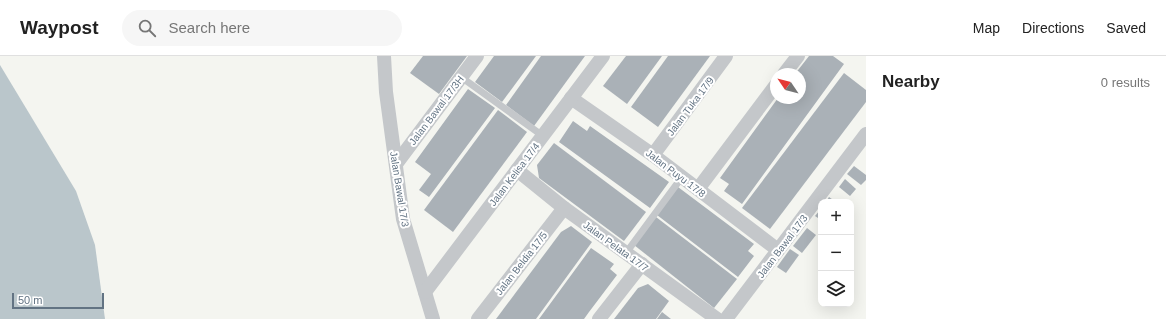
<!DOCTYPE html>
<meta charset="utf-8">
<style>
:root{--surface:#fff;--page:#f6f6f6;--text:#222;--muted:#767676;--line:#e0e0e0}
body{margin:0;font-family:Helvetica,sans-serif;background:var(--page);color:var(--text)}
.controls{position:absolute;right:12px;bottom:12px;display:grid;overflow:hidden;border-radius:8px;box-shadow:0 4px 16px #0002}
.controls button{width:36px;height:36px;display:grid;place-items:center;padding:0;border:0;border-bottom:1px solid var(--line);background:var(--surface);color:var(--text);font:20px sans-serif}
.compass{position:absolute;left:770px;top:12px;width:36px;height:36px;border-radius:50%;background:var(--surface);box-shadow:0 4px 16px #0002;rotate:305deg}
.scale{position:absolute;left:12px;bottom:10px;width:92px;box-sizing:border-box;padding-left:4px;border:2px solid #627383;border-top:0;font-size:11px;line-height:14px;white-space:nowrap;color:#627383;-webkit-text-stroke:3px #fff;paint-order:stroke}
.list{margin:0;padding:0;list-style:none}
h2{display:flex;justify-content:space-between;align-items:center;height:52px;margin:0;padding:0 16px;font-size:17px}
h2 small{font-size:13px;font-weight:400;color:var(--muted)}
.icon{flex:none;width:22px;height:22px;fill:none;stroke:currentColor;stroke-width:2;stroke-linecap:round;stroke-linejoin:round}
.map{position:relative;flex:none;width:866px;height:263px;overflow:hidden}
header{display:flex;align-items:center;gap:24px;box-sizing:border-box;height:56px;padding:0 20px;background:var(--surface);border-bottom:1px solid var(--line)}
header strong{font-size:19px}
nav{display:flex;gap:22px;margin-inline-start:auto;font-size:14px}
.search{width:280px;height:36px;background:var(--page);display:flex;align-items:center;gap:10px;box-sizing:border-box;padding:0 14px;border-radius:22px;color:var(--muted);font-size:15px}
main{display:flex}
aside{flex:1;background:var(--surface)}
.map>svg:first-child{display:block}
.water{fill:#bac6cb}
.building{fill:#aab1b7}
.lines{fill:none;stroke-linecap:round;stroke-linejoin:round}
.service{stroke:#c4c7ca;stroke-width:7}
.minor{stroke:#c4c7ca;stroke-width:14}
.labels{text-anchor:middle;stroke-width:4;stroke-linejoin:round;paint-order:stroke}
.street-label{font-size:10px;fill:#627383;stroke:#fff}
</style>
<header>
<strong>Waypost</strong>
<div class="search"><svg class="icon" aria-label="search" viewBox="0 0 24 24"><circle cx="10" cy="10" r="6"/><path d="M15 15l6 6"/></svg>Search here</div>
<nav><a>Map</a><a>Directions</a><a>Saved</a></nav>
</header>
<main>
<div class="map">
<svg width="866" height="263" viewBox="0 0 866 263">
<rect width="100%" height="100%" fill="#f4f5f0"/>
<!-- water -->
<polygon class="water" points="0,9 76,135 95,189 105,263 0,263"/>
<!-- building -->
<g class="building">
<polygon points="423,0 467,0 439,38 410,17"/>
<polygon points="494,0 536,0 502,46 475,26"/>
<polygon points="541,0 585,0 534,70 506,49"/>
<polygon points="626,0 662,0 627,48 603,30"/>
<polygon points="668,0 710,0 658,71 631,51"/>
<polygon points="809,0 833,0 844,8 742,148 724,135 729,128 720,122 778,42 800,42 800,18 795,18"/>
<polygon points="844,17 866,34 866,46 770,173 742,152"/>
<polygon points="468,33 495,52 429,141 419,134 431,118 415,106"/>
<polygon points="498,54 527,76 453,176 424,154"/>
<polygon points="573,65 587,75 590,70 669,126 650,152 559,86"/>
<polygon points="554,87 646,156 624,185 539,122 537,109"/>
<polygon points="854,110 866,119 866,124 861,129 847,118"/>
<polygon points="845,123 856,133 850,140 839,131"/>
<polygon points="678,131 754,188 748,195 754,200 738,221 657,159"/>
<polygon points="829,141 836,146 826,146"/>
<polygon points="820,154 821,155 821,164 815,160"/>
<polygon points="656,161 737,223 714,252 634,189"/>
<polygon points="571,170 592,186 536,263 496,263 561,176"/>
<polygon points="807,172 816,179 802,197 793,190"/>
<polygon points="591,192 614,208 610,213 617,219 589,256 584,263 539,263"/>
<polygon points="790,193 799,199 786,217 777,211"/>
<polygon points="648,228 669,245 656,263 614,263 638,232"/>
<polygon points="662,256 671,263 657,263"/>
</g>
<g class="lines">
<!-- service -->
<g class="service">
<polyline points="461,21 543,80"/>
<polyline points="626,197 682,121"/>
</g>
<!-- minor -->
<g class="minor">
<polyline points="384,0 386,36 403,163 433,263"/>
<polyline points="784,18 798,0"/>
<polyline points="571,42 653,99 778,194"/>
<polyline points="653,99 726,0"/>
<polyline points="396,108 477,0"/>
<polyline points="517,114 564,152 717,263"/>
<polyline points="698,133 776,29"/>
<polyline points="425,236 603,0"/>
<polyline points="478,263 564,152"/>
<polyline points="599,263 642,208"/>
<polyline points="726,263 866,78"/>
</g>
</g>
<g class="labels">
<!-- street labels -->
<g class="street-label">
<text transform="translate(690 50) rotate(-53)" y="4">Jalan Tuka 17/9</text>
<text transform="translate(436 54) rotate(-53)" y="4">Jalan Bawal 17/3H</text>
<text transform="translate(676 117) rotate(37)" y="4">Jalan Puyu 17/8</text>
<text transform="translate(514 118) rotate(-53)" y="4">Jalan Kelisa 17/4</text>
<text transform="translate(400 133) rotate(81)" y="4">Jalan Bawal 17/3</text>
<text transform="translate(616 190) rotate(36)" y="4">Jalan Pelata 17/7</text>
<text transform="translate(782 190) rotate(-53)" y="4">Jalan Bawal 17/3</text>
<text transform="translate(521 207) rotate(-52)" y="4">Jalan Beldia 17/5</text>
</g>
</g>
</svg>
<div class="controls">
<button>+</button>
<button>−</button>
<button><svg class="icon" aria-label="layers" viewBox="0 0 24 24"><path d="M12 4l9 5-9 5-9-5zM3 14l9 5 9-5"/></svg></button>
</div>
<svg class="compass" viewBox="-18 -18 36 36"><path d="M0-13l5 13h-10z" fill="#e53935"/><path d="M0 13l5-13h-10z" fill="#767676"/></svg>
<div class="scale">50 m</div>
</div>
<aside>
<h2>Nearby<small>0 results</small></h2>
<ul class="list">
</ul>
</aside>
</main>
